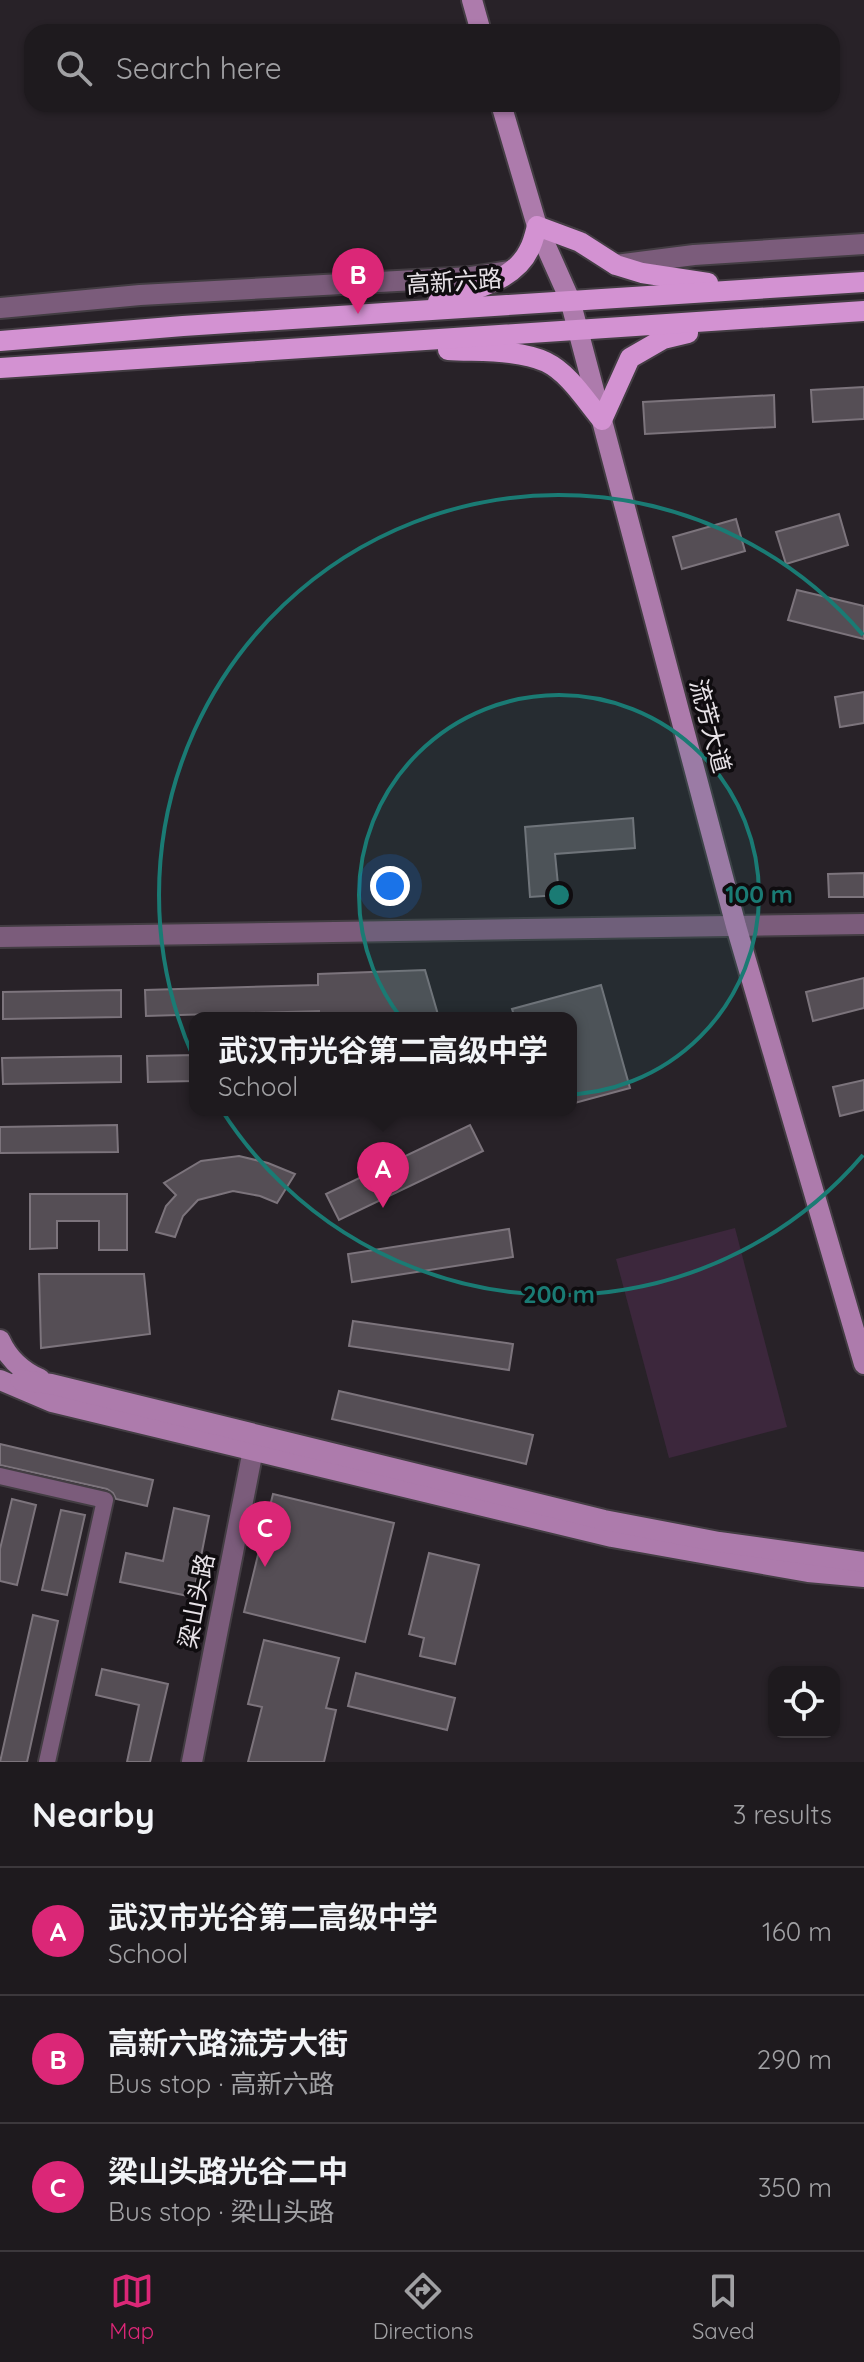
<!DOCTYPE html>
<meta charset="utf-8">
<style>
:root{--surface:#1e1a1e;--page:#262327;--text:#f1f3f6;--muted:#a1a1a4;--line:#3c383c;--accent:#db2777}
body{margin:0;font-family:Quicksand,"Noto Sans SC",sans-serif;background:var(--page);color:var(--text)}
.controls{position:absolute;right:24px;bottom:24px;display:grid;overflow:hidden;border-radius:16px;box-shadow:0 2px 6px #0004}
.controls button{width:72px;height:72px;display:grid;place-items:center;padding:0;border:0;border-bottom:2px solid var(--line);background:var(--surface);color:var(--text);font:40px sans-serif}
.you{position:absolute;left:390px;top:886px;width:28px;height:28px;margin:-20px;border:6px solid #fff;border-radius:50%;background:#1a73e8;box-shadow:0 0 0 12px #1a73e833}
.badge{display:grid;place-items:center;width:52px;height:52px;border-radius:50%;background:var(--accent);color:#fff;font-size:26px;font-weight:700}
.pin{position:absolute;translate:-50% -66px;filter:drop-shadow(0 2px 4px #0008)}
.pin::after{content:'';position:absolute;top:42px;width:28px;height:24px;background:inherit;clip-path:polygon(0 0,100% 0,50% 100%)}
.popup{position:absolute;left:189px;top:1012px;width:388px;height:104px;box-sizing:border-box;display:grid;place-content:center;border-radius:16px;background:var(--surface);filter:drop-shadow(0 2px 6px #0005);font-size:26px;white-space:nowrap;color:var(--muted)}
.popup b{font-size:30px;color:var(--text)}
.popup::after{content:'';position:absolute;left:50%;top:100%;margin-left:-16px;border:16px solid transparent;border-top-color:var(--surface)}
.list{margin:0;padding:0;list-style:none}
h2{display:flex;justify-content:space-between;align-items:center;height:104px;margin:0;padding:0 32px;font-size:34px}
h2 small{font-size:26px;font-weight:400;color:var(--muted)}
.list li{display:grid;grid-template-columns:52px 1fr auto;gap:24px;align-items:center;box-sizing:border-box;height:128px;padding:0 32px;border-top:2px solid var(--line)}
.list b{display:block;font-size:30px;white-space:nowrap}
.list p{margin:0;font-size:26px;white-space:nowrap;color:var(--muted)}
.list em{font-size:26px;font-style:normal;color:var(--muted)}
.icon{flex:none;width:44px;height:44px;fill:none;stroke:currentColor;stroke-width:2;stroke-linecap:round;stroke-linejoin:round}
.map{position:relative;flex:none;width:864px;height:1762px;overflow:hidden}
.search{position:absolute;background:var(--surface);box-shadow:0 2px 6px #0004;left:24px;right:24px;top:24px;height:88px;display:flex;align-items:center;gap:20px;box-sizing:border-box;padding:0 28px;border-radius:24px;color:var(--muted);font-size:30px}
.sheet{height:488px;background:var(--surface)}
nav{display:flex;justify-content:space-around;align-items:center;box-sizing:border-box;height:112px;border-top:2px solid var(--line);background:var(--surface);font-size:22px;color:var(--muted)}
nav a{display:grid;justify-items:center;gap:4px}
nav .on{color:var(--accent)}
.map>svg:first-child{display:block}
.green{fill:#3c273c}
.building{fill:#554e55;stroke:#7c747c;stroke-width:2}
.lines{fill:none;stroke-linecap:round;stroke-linejoin:round}
.minor-casing{stroke:#433d43;stroke-width:20}
.tertiary-casing{stroke:#433d43;stroke-width:24}
.secondary-casing{stroke:#433d43;stroke-width:24}
.primary-casing{stroke:#433d43;stroke-width:24}
.minor{stroke:#7b5c7b;stroke-width:16}
.tertiary{stroke:#7b5c7b;stroke-width:20}
.secondary{stroke:#ad7bac;stroke-width:20}
.primary{stroke:#d392d2;stroke-width:20}
.ring{fill:none;stroke:#1a7b74;stroke-width:4}
.labels{text-anchor:middle;stroke-width:7;stroke-linejoin:round;paint-order:stroke}
.street-label{font-size:24px;fill:#e7e2e7;stroke:#0f0c0f}
.centre{fill:#1a7b74;stroke:#0f0c0f;stroke-width:4}
.ring-label{font-size:24px;text-anchor:middle;font-weight:bold;fill:#1a7b74;stroke:#0f0c0f;stroke-width:7;stroke-linejoin:round;paint-order:stroke}
</style>
<div class="map">
<svg width="864" height="1762" viewBox="0 0 864 1762">
<rect width="100%" height="100%" fill="#282228"/>
<!-- green -->
<polygon class="green" points="735,1228 787,1427 669,1458 616,1259"/>
<!-- building -->
<g class="building">
<polygon points="864,387 864,419 813,422 811,390"/>
<polygon points="774,395 775,427 645,434 643,402"/>
<polygon points="839,514 848,545 786,564 776,532"/>
<polygon points="736,519 745,551 682,569 673,537"/>
<polygon points="797,590 864,606 864,639 788,620"/>
<polygon points="864,692 864,723 840,727 835,697"/>
<polygon points="633,818 635,848 555,854 559,895 530,897 525,827"/>
<polygon points="864,873 864,897 829,897 828,874"/>
<polygon points="425,970 439,1018 319,1018 319,1011 146,1016 145,990 318,985 318,974"/>
<polygon points="864,978 864,1008 813,1021 806,992"/>
<polygon points="601,985 630,1088 571,1104 571,1018 515,1018 512,1009"/>
<polygon points="121,990 121,1017 3,1019 3,992"/>
<polygon points="195,1055 195,1081 148,1082 147,1056"/>
<polygon points="121,1056 121,1082 3,1084 2,1058"/>
<polygon points="864,1080 864,1110 840,1116 833,1087"/>
<polygon points="117,1125 118,1152 0,1153 0,1127"/>
<polygon points="470,1125 483,1151 339,1220 326,1194"/>
<polygon points="239,1156 268,1163 295,1174 277,1203 260,1196 233,1191 198,1200 183,1216 175,1237 156,1232 166,1206 176,1195 164,1183 201,1161"/>
<polygon points="30,1194 127,1194 127,1250 99,1250 99,1221 57,1221 57,1248 30,1249"/>
<polygon points="509,1229 513,1257 352,1282 348,1254"/>
<polygon points="39,1274 144,1274 150,1334 41,1348"/>
<polygon points="353,1321 513,1344 509,1370 349,1346"/>
<polygon points="339,1391 533,1435 526,1464 332,1419"/>
<polygon points="0,1444 153,1480 147,1506 116,1499 113,1493 107,1489 0,1465"/>
<polygon points="273,1494 394,1523 365,1642 244,1612"/>
<polygon points="12,1499 36,1505 17,1585 0,1581 0,1549"/>
<polygon points="174,1508 209,1516 193,1597 120,1582 126,1553 163,1561"/>
<polygon points="61,1510 85,1515 67,1595 42,1590"/>
<polygon points="429,1553 479,1565 455,1664 420,1656 424,1638 409,1634"/>
<polygon points="33,1615 58,1621 27,1762 0,1762"/>
<polygon points="264,1640 339,1658 326,1708 336,1710 324,1762 248,1762 262,1707 248,1704"/>
<polygon points="102,1669 168,1684 150,1762 127,1762 139,1705 96,1695"/>
<polygon points="356,1673 455,1698 447,1730 348,1706"/>
</g>
<g class="lines">
<defs>
<polyline id="minor" points="0,1476 105,1500 47,1762"/>
<g id="tertiary">
<polyline points="616,265 694,255 864,244"/>
<polyline points="0,308 140,295 471,277 510,271"/>
<polyline points="0,937 864,924"/>
<polyline points="192,1762 253,1450"/>
</g>
<g id="secondary">
<polyline points="472,0 481,32"/>
<polyline points="501,104 537,226 570,300 736,926 864,1364"/>
<path d="M0 1340C8 1358 22 1371 40 1379"/>
<polyline points="0,1380 52,1402 612,1537 808,1572 864,1577"/>
<polyline points="20,1380 51,1384 604,1520 719,1542 864,1562"/>
</g>
<g id="primary">
<path d="M438 302C468 291 514 282 529 250 533 243 535 234 537 226L580 242 616 265 642 273 708 283"/>
<polyline points="0,341 183,326 864,282"/>
<path d="M448 350C478 352 518 349 546 362 569 373 586 401 602 420L630 358 663 339 688 333"/>
<polyline points="0,368 864,311"/>
</g>
</defs>
<!-- minor casing -->
<use href="#minor" class="minor-casing"/>
<!-- tertiary casing -->
<use href="#tertiary" class="tertiary-casing"/>
<!-- secondary casing -->
<use href="#secondary" class="secondary-casing"/>
<!-- primary casing -->
<use href="#primary" class="primary-casing"/>
<!-- minor -->
<use href="#minor" class="minor"/>
<!-- tertiary -->
<use href="#tertiary" class="tertiary"/>
<!-- secondary -->
<use href="#secondary" class="secondary"/>
<!-- primary -->
<use href="#primary" class="primary"/>
</g>
<!-- distance rings -->
<circle cx="559" cy="895" r="200" fill="#1a7b74" fill-opacity=".12"/>
<g class="ring">
<circle cx="559" cy="895" r="200"/>
<path d="M863 1155A400 400 0 1 1 863 635"/>
</g>
<g class="labels">
<!-- street labels -->
<g class="street-label">
<text transform="translate(454 282) rotate(-4)" y="8">高新六路</text>
<text transform="translate(710 726) rotate(75)" y="8">流芳大道</text>
<text transform="translate(197 1601) rotate(-79)" y="8">梁山头路</text>
</g>
</g>
<circle cx="559" cy="895" r="12" class="centre"/>
<g class="ring-label">
<text x="759" y="903">100 m</text>
<text x="559" y="1303">200 m</text>
</g>
</svg>
<div class="controls">
<button><svg class="icon" aria-label="locate" viewBox="0 0 24 24"><circle cx="12" cy="12" r="6"/><path d="M12 2v4M12 18v4M2 12h4M18 12h4"/></svg></button>
</div>
<div class="you"></div>
<div class="pin badge" style="left:383px;top:1208px">A</div>
<div class="popup"><b>武汉市光谷第二高级中学</b>School</div>
<div class="pin badge" style="left:358px;top:314px">B</div>
<div class="pin badge" style="left:265px;top:1567px">C</div>
<div class="search"><svg class="icon" aria-label="search" viewBox="0 0 24 24"><circle cx="10" cy="10" r="6"/><path d="M15 15l6 6"/></svg>Search here</div>
</div>
<section class="sheet">
<h2>Nearby<small>3 results</small></h2>
<ul class="list">
<li><span class="badge">A</span><div><b>武汉市光谷第二高级中学</b><p>School</p></div><em>160 m</em></li>
<li><span class="badge">B</span><div><b>高新六路流芳大街</b><p>Bus stop · 高新六路</p></div><em>290 m</em></li>
<li><span class="badge">C</span><div><b>梁山头路光谷二中</b><p>Bus stop · 梁山头路</p></div><em>350 m</em></li>
</ul>
</section>
<nav>
<a class="on"><svg class="icon" aria-label="map" viewBox="0 0 24 24"><path d="M3 6l6-2 6 2 6-2v14l-6 2-6-2-6 2zM9 4v14M15 6v14"/></svg>Map</a>
<a><svg class="icon" aria-label="directions" viewBox="0 0 24 24"><path d="M12 3l9 9-9 9-9-9zM9 14v-3h6M13 9l2 2-2 2"/></svg>Directions</a>
<a><svg class="icon" aria-label="saved" viewBox="0 0 24 24"><path d="M7 4h10v16l-5-4-5 4z"/></svg>Saved</a>
</nav>
